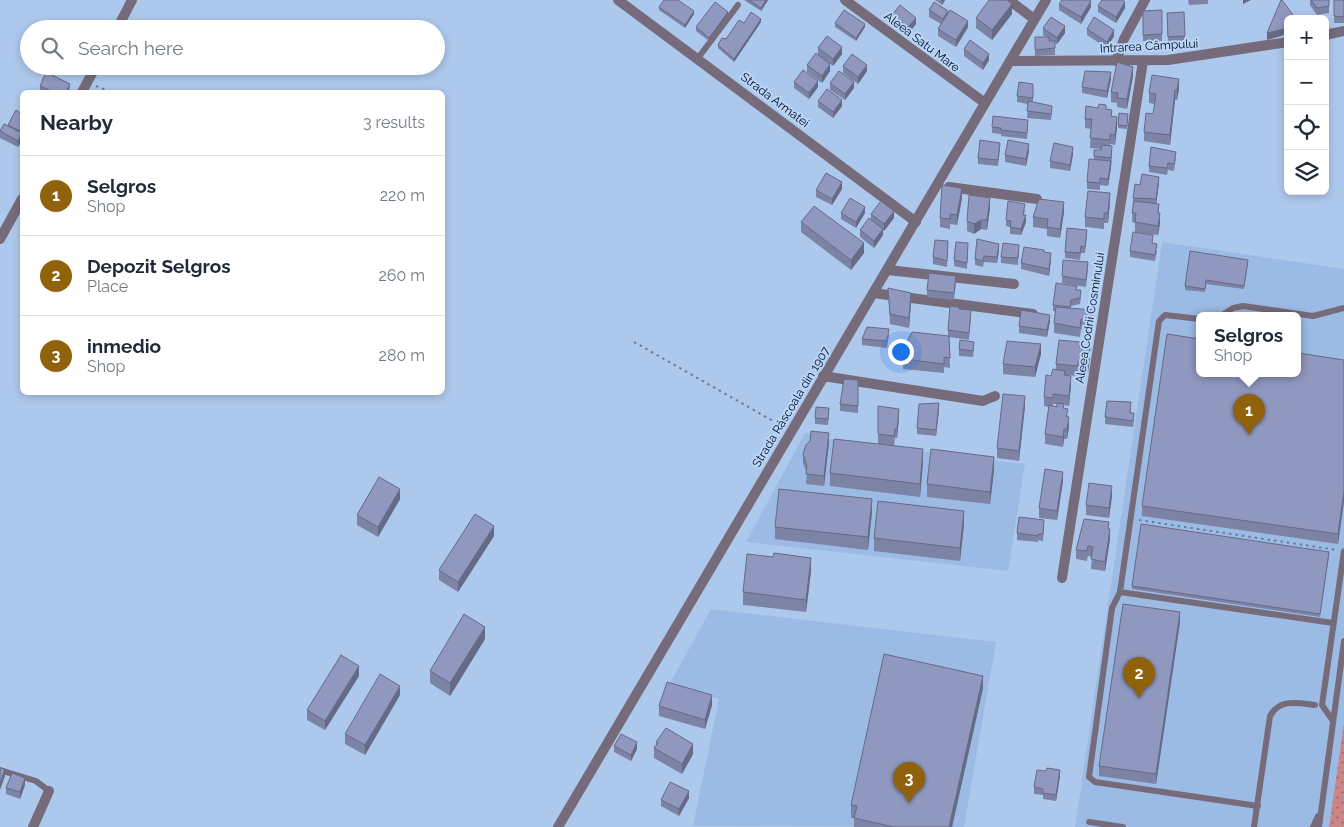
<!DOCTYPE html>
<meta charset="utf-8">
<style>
:root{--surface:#fff;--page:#f2f2f3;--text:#1f2937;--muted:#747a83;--line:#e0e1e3;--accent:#90620c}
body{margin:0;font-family:Raleway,sans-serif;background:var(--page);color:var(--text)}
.controls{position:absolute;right:15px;top:15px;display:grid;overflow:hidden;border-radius:8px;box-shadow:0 2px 8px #0003}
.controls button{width:45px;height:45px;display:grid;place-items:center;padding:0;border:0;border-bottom:1px solid var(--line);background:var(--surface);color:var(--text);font:25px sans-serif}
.you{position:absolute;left:900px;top:351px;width:18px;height:18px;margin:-12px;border:4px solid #fff;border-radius:50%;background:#1a73e8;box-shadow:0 0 0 8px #1a73e833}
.badge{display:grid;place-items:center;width:32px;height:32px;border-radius:50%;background:var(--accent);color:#fff;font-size:16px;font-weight:700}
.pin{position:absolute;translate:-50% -41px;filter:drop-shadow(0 1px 2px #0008)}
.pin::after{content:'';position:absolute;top:26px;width:18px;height:15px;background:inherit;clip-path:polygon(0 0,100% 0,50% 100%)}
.popup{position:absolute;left:1196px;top:312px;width:105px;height:65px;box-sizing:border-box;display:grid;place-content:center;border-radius:8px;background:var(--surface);filter:drop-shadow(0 1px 4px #0005);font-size:16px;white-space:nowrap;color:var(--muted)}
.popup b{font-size:19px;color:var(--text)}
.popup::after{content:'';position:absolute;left:50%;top:100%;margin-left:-10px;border:10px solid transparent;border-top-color:var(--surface)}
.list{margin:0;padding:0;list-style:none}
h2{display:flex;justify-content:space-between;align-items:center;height:65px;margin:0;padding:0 20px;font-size:21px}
h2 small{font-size:16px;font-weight:400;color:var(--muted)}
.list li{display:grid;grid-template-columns:32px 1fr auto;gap:15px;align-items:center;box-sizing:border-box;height:80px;padding:0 20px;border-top:1px solid var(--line)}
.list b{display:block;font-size:19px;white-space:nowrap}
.list p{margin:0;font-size:16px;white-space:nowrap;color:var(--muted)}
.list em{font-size:16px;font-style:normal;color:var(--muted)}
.icon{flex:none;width:28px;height:28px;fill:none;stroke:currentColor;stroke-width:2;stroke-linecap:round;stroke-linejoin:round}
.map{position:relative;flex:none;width:1344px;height:827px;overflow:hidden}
.search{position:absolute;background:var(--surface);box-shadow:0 2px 8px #0003;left:20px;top:20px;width:425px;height:55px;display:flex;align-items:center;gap:12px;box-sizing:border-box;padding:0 18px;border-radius:28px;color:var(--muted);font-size:19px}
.panel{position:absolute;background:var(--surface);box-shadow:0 2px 8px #0003;left:20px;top:90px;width:425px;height:305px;border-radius:8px}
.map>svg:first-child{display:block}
.built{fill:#9cbbe4;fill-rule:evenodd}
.grass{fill:url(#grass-dots)}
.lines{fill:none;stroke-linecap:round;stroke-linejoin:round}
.path{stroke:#697d98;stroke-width:2;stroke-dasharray:2.5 4;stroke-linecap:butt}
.service{stroke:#766b7a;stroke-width:6}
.minor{stroke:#766b7a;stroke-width:10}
.wall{fill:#7c83a5;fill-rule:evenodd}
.shaded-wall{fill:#656a86}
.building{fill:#9098c0;stroke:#656a86}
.labels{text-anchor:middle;stroke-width:4;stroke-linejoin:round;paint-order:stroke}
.street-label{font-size:12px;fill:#040c18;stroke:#b9d5fa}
</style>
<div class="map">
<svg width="1344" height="827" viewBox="0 0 1344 827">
<defs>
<pattern id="grass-dots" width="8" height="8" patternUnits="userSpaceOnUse" patternTransform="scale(1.25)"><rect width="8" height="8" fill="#c98588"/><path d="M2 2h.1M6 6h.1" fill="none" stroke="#a16b6e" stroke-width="1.8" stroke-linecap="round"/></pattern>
</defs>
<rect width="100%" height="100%" fill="#adc8ed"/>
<!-- built -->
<g class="built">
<path d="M1162 242 1344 269V723L1329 827H1075ZM1200 316H1298V374H1200Z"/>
<polygon points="805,433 838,441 1025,464 1008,571 746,542"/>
<polygon points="711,609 996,642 964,827 693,826 719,699 669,685"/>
</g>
<!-- grass -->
<polygon class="grass" points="1344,723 1344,827 1329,827"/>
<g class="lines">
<!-- path -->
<g class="path">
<polyline points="96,86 111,92"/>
<polyline points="634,342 782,426"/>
<polyline points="1139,520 1337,550"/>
</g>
<!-- service -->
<g class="service">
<polyline points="698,58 738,5"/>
<polyline points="1221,316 1233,308 1243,306 1313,316 1344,308"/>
<polyline points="1200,319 1165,315 1159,321 1120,592 1112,608 1089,777 1095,782 1258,806"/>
<polyline points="1120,592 1333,623"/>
<polyline points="1333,721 1322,705 1344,551"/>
<polyline points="0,770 36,781 49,791"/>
<polyline points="1089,822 1123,827"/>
<path d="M1254 827 1270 716C1280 698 1298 703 1315 705"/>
<polyline points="1313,827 1318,816"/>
<polyline points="1319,827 1344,641"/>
</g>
<!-- minor -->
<g class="minor">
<polyline points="618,0 916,222"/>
<polyline points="845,0 985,103"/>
<polyline points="1009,0 1034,19"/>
<polyline points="117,29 132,0"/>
<polyline points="1325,35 1344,31"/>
<polyline points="1010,61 1168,60 1288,42"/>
<polyline points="1116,61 1124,39 1145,0"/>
<polyline points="82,92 96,66"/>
<polyline points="949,187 1037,199"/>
<polyline points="0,239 22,199"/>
<polyline points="888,270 1014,284"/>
<polyline points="873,293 1033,314"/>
<polyline points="823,376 983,401 995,396"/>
<polyline points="1062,578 1143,61"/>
<polyline points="33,827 49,791"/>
<polyline points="558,827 1046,0"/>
</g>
</g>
<!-- wall -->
<g class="wall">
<polygon points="744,0 768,0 761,11"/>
<polygon points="935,0 945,0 942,5"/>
<polygon points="1188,0 1208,0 1208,4 1189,5"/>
<polygon points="1310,0 1329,0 1329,13 1317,15 1310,5"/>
<rect x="1334" y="0" width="10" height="23"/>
<polygon points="1059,4 1091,7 1081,24 1059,10"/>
<polygon points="1098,6 1125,8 1116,23 1098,12"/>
<polygon points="659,7 694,14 685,28 659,10"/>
<polygon points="929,10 948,13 968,27 956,47 938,36 938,29 941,24 929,17"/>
<polygon points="1162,10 1162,41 1143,41 1143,11"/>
<polygon points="1012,14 992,40 976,28 976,18"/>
<polygon points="728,15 709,41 696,31 696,27"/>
<polygon points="892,15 916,24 908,34 892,21"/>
<polygon points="1167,19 1185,36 1185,42 1168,43"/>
<polygon points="761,22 734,62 718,48 718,45 744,23"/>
<polygon points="835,23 865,27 856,41 835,27"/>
<polygon points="1043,28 1065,33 1057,44 1055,43 1055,55 1035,56 1035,37 1046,37 1043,35"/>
<polygon points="1087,29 1114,36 1107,48 1087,35"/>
<polygon points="818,48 842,54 833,66 818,55"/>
<polygon points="964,49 989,60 983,70 964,56"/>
<polygon points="807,65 830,71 822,83 807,72"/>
<polygon points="843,66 867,71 858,84 843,73"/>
<polygon points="1133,76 1127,109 1117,107 1117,103 1111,102 1111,92"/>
<polygon points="1111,79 1107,98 1082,93 1082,87"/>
<polygon points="794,82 818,87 809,99 794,88"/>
<polygon points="830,83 854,88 845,100 830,90"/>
<polygon points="40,86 70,91 69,92 40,92"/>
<polygon points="1179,89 1177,100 1175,100 1170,145 1144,141 1144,132 1153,114 1155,104 1149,103 1149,93"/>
<polygon points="1033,90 1033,102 1052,113 1051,120 1027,118 1028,104 1017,102 1017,96"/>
<polygon points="818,101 842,106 833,118 818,107"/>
<polygon points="1106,109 1112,116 1117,127 1115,145 1110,144 1110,146 1112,153 1111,168 1108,186 1100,185 1100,190 1087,189 1087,182 1094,160 1094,150 1101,150 1101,149 1090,148 1091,129 1085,128 1085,119"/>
<polygon points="1119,113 1128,114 1127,129 1118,128"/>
<polygon points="22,114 22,139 18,147 0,138 0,130 8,126 8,125"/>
<polygon points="1028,126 1027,139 1001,136 1001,134 992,133 992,127"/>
<polygon points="1000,149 998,166 978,164 978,158"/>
<polygon points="1029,151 1026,166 1005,162 1005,155"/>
<polygon points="1073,154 1070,171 1050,168 1050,161"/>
<polygon points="1176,158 1174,171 1168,170 1167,175 1149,172 1149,166"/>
<polygon points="1159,183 1156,204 1159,213 1160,223 1158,235 1135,232 1135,223 1132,222 1133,198"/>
<polygon points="842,189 832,205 816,197 816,190"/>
<polygon points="962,198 957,225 950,224 950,229 940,227 940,218"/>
<polygon points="1110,202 1108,223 1104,223 1104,229 1085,227 1085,217"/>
<polygon points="990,208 987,230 981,229 974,234 967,231 967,221"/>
<polygon points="1025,210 1024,215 1026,222 1021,235 1010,234 1010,227 1006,226 1006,220"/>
<polygon points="1064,212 1060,238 1047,236 1047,229 1033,227 1033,217"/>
<polygon points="841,213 865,213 856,228 841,219"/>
<polygon points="871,214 894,218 884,231 883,230 883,235 874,248 860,237 860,230 871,219"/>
<polygon points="801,222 864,253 851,270 801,232"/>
<polygon points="1087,236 1085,253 1081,253 1080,260 1065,258 1065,252"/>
<polygon points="948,241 947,267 933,264 933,257"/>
<polygon points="968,243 967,269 954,266 954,260"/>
<polygon points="999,250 997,263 984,262 983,267 975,265 975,259"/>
<polygon points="1019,251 1018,265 1001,263 1001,257"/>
<polygon points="1130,251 1157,251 1155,261 1130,257"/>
<polygon points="1044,252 1051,259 1049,276 1021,269 1021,263"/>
<polygon points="1248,263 1244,289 1206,284 1205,292 1185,290 1185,286"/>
<polygon points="1088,268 1086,287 1062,283 1062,276"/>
<polygon points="956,282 954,300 927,297 927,290"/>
<polygon points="888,288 911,303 909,328 890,324"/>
<polygon points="1077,290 1081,297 1080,304 1071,306 1071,308 1093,320 1092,330 1081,329 1080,337 1054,333 1054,323 1056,311 1053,311 1053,305"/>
<polygon points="959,309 971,316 969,340 949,337 950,368 944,367 944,373 903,369 903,359 948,336 948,330"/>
<polygon points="1050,321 1047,337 1019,333 1019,326"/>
<polygon points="889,335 887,348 862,345 862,339"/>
<path d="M1080 347 1090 358 1088 372 1078 371V376L1065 375 1071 385 1069 406 1064 405V408L1068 417 1069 427 1067 439H1064L1063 447 1045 444V434L1049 407 1044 406V397L1051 376 1056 370V364ZM1053 404H1057V407L1053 406Z"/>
<polygon points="974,348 973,357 959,356 959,349"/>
<polygon points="1041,354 1035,377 1003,374 1003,364"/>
<polygon points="1344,360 1344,501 1338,544 1142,516 1142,506"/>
<polygon points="858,380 858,413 840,411 840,404"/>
<polygon points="878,406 899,418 897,438 895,438 894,446 923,462 920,497 830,486 830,473 878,444"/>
<polygon points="1025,406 1019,461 997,458 997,448"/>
<polygon points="1131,409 1131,413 1134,420 1133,427 1105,424 1105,417"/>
<polygon points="939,410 936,436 917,434 917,428"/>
<polygon points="829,414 828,425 815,424 815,418"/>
<polygon points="829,443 824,486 806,484 807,473 803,464 803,454"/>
<polygon points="994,470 990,504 927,497 927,484"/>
<polygon points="1063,481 1057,520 1039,518 1039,508"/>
<polygon points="1112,496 1109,518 1086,515 1086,505"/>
<polygon points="400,499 378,537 357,525 357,515"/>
<polygon points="872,512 868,550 775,539 775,527"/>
<polygon points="964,524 960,561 874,551 874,538"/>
<polygon points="1044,526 1043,541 1038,540 1038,542 1017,540 1017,533"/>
<polygon points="1109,529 1110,539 1105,571 1091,569 1092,557 1088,556 1087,561 1076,559 1076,550"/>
<polygon points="494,536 458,592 439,580 439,570"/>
<polygon points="1329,556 1320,617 1132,589 1132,586"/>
<polygon points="811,571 806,612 743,605 743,592"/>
<polygon points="1180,622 1156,784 1099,776 1099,766"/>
<polygon points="485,639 450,696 430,683 430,671"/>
<polygon points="359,676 325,730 307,720 307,710"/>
<polygon points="983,688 952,827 854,827 854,818 851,818 851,805"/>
<polygon points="400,695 365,755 345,744 345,734"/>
<polygon points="712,705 705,729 659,716 659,706"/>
<polygon points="656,742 693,754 682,774 654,758 654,748 656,745"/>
<polygon points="614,746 637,749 631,761 614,752"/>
<polygon points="1046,771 1060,776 1056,801 1043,799 1043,795 1034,794 1034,787"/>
<polygon points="25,785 20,799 6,794 6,788"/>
<polygon points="689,798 679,816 661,806 661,800"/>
</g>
<!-- shaded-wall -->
<g class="shaded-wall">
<polygon points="766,0 768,0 761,11 761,8"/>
<polygon points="942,0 945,0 942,5"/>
<polygon points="1243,0 1251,0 1243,4"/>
<polygon points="1091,1 1091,7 1081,24 1081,17"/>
<polygon points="1125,2 1125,8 1116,23 1116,17"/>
<polygon points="1012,4 1012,14 992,40 992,30"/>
<polygon points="694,11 694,14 685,28 685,25"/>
<polygon points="728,12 728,15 709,41 709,38"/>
<polygon points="916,18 916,24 908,34 908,27"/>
<polygon points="761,19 761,22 734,62 734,59"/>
<polygon points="968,21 968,27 956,47 956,40"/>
<polygon points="865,24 865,27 856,41 856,38"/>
<polygon points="1065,26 1065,33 1057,44 1057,38"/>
<polygon points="1288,28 1288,34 1267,40 1267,33"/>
<polygon points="1114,30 1114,36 1107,48 1107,42"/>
<polygon points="842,47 842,54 833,66 833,59"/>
<polygon points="989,54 989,60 983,70 983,63"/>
<polygon points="830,64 830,71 822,83 822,76"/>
<polygon points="867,65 867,71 858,84 858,77"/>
<polygon points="1133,67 1133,76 1127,109 1127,99"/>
<polygon points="1111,72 1111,79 1107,98 1107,91"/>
<polygon points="1179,79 1179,89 1177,100 1177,90"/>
<polygon points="818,81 818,87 809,99 809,93"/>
<polygon points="854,82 854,88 845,100 845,94"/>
<polygon points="70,84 69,92 66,92"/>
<polygon points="1175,90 1175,100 1170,145 1170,135"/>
<polygon points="842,100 842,106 833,118 833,112"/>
<polygon points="1117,117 1117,127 1115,145 1115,135"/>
<polygon points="22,133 22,140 18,147 18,141"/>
<polygon points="1029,144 1029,151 1026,166 1026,159"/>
<polygon points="1112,146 1111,168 1108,186 1108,179 1111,162"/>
<polygon points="1073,147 1073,154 1070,171 1070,165"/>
<polygon points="1159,177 1159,183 1156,206 1156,199"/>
<polygon points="842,182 842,189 832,205 832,199"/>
<polygon points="962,188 962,198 957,225 957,215"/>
<polygon points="1110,193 1110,202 1108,223 1108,213"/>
<polygon points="990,198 990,208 987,230 987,220"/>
<polygon points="1064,202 1064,212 1060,238 1060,229"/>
<polygon points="865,207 865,213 856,228 856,222"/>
<polygon points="894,211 894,218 884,231 884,224"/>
<polygon points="1160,213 1160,223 1158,235 1158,226"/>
<polygon points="1026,215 1026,222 1021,235 1021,229"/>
<polygon points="981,220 981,229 974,234 974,224"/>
<polygon points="883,229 883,235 874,248 874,241"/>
<polygon points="864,243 864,253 851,270 851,260"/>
<polygon points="999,244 999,250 997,263 997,257"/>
<polygon points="1051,253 1051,259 1049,276 1049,269"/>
<polygon points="911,293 911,303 909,328 909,318"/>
<polygon points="1093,310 1093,320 1092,330 1092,321"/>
<polygon points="1050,315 1050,321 1047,337 1047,330"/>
<polygon points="1041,344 1041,354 1035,377 1035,367"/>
<polygon points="1090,348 1090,358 1088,372 1088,362"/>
<polygon points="1071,376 1071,385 1069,406 1069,396"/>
<polygon points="1025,396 1025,406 1019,461 1019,451"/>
<polygon points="939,403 939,410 936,436 936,430"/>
<polygon points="899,409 899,418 897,438 897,429"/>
<polygon points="1069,417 1069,427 1067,439 1067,429"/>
<polygon points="1064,429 1064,439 1063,447 1063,437"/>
<polygon points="829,433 829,443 824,486 824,476"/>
<polygon points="923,449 923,462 920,497 920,484"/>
<polygon points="994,457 994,470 990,504 990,492"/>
<polygon points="1063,472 1063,481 1057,520 1057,511"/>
<polygon points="1112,486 1112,496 1109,518 1109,508"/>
<polygon points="400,489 400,499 378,537 378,527"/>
<polygon points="1344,491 1344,501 1338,544 1338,534"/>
<polygon points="872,499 872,512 868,550 868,537"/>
<polygon points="964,511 964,524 960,561 960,548"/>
<polygon points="494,526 494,536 458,592 458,582"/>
<polygon points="1110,529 1110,539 1105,571 1105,562"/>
<polygon points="811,558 811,571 806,612 806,600"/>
<polygon points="1180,612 1180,622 1156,784 1156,774"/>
<polygon points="485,627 485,639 450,696 450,683"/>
<polygon points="359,666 359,676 325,730 325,721"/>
<polygon points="983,676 983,688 952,827 949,827"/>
<polygon points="400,686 400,695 365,755 365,745"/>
<polygon points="712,695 712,705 705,729 705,720"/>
<polygon points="637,742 637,749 631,761 631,755"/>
<polygon points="693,744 693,754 682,774 682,764"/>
<polygon points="5,769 5,776 0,790 0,784"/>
<polygon points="1060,770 1060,776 1056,801 1056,795"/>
<polygon points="25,778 25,785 20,799 20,792"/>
<polygon points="689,791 689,798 679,816 679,809"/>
</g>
<!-- building -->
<g class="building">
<polygon points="664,0 678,0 694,11 685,25 659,7"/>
<polygon points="749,0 766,0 761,8"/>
<polygon points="989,0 1007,0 1012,4 992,30 976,18"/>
<polygon points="1062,0 1090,0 1091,1 1081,17 1059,4"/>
<polygon points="1102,0 1123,0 1125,2 1116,17 1098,6"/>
<polygon points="1281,0 1282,0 1296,19 1288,19 1288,28 1267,33"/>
<polygon points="1311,0 1329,0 1329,6 1317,8"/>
<polygon points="1334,0 1344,0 1344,17 1334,16"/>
<polygon points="715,2 728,12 709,38 696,27"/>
<polygon points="934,2 948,11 943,19 929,10"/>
<polygon points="900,5 916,18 908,27 892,15"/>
<polygon points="844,10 865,24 856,38 835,23"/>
<polygon points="950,10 968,21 956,40 938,29"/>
<polygon points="1162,10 1162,34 1143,35 1143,11"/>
<polygon points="751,12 761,19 734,59 718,45 722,38 726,39 739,20 744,23"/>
<polygon points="1184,12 1185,36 1168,37 1167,13"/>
<polygon points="1051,17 1065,26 1057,38 1043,28"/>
<polygon points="1094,17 1114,30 1107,42 1087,29"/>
<polygon points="827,36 842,47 833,59 818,48"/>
<polygon points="1035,37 1049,37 1049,41 1055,41 1055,48 1035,50"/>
<polygon points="970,40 989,54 983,63 964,49"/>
<polygon points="816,53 830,64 822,76 807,65"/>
<polygon points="852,54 867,65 858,77 843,66"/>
<polygon points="1117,62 1133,67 1127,99 1117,98 1118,93 1111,92"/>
<polygon points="803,70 818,81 809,93 794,82"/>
<polygon points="839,71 854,82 845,94 830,83"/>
<polygon points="1085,71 1111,72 1107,91 1082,87"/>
<polygon points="46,72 70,84 66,92 53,92 40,86"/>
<polygon points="1152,75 1179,79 1177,90 1175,90 1170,135 1144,132 1146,113 1153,114 1156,94 1149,93"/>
<polygon points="1019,82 1033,84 1033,98 1017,96"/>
<polygon points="827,89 842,100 833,112 818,101"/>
<polygon points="1028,101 1052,106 1051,114 1027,111"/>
<polygon points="1099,104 1106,105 1106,109 1112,110 1111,116 1117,117 1115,135 1110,134 1110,140 1090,138 1092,119 1085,119 1086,106 1098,108"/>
<polygon points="16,110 22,114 22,132 8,125"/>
<polygon points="1119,113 1128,114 1127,126 1118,125"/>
<polygon points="993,116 1028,120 1027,133 1001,130 1001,128 992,127"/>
<polygon points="4,124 22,133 18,141 0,131"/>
<polygon points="980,140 1000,143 998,160 978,158"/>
<polygon points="1008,140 1029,144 1026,159 1005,155"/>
<polygon points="1054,143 1073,147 1070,165 1050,161"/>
<polygon points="1102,145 1112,146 1111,158 1094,156 1094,150 1101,150"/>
<polygon points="1151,147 1176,152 1174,164 1168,163 1167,168 1149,166"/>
<polygon points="1089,159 1111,161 1108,179 1100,178 1100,183 1087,182"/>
<polygon points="826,173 842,182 832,199 816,190"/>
<polygon points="1142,174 1159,177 1156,199 1133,198 1135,184 1140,185"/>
<polygon points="942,185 962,188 957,215 950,214 950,219 940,218"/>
<polygon points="1088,191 1110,193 1108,213 1104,213 1104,219 1085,217"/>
<polygon points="969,195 990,198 987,220 981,220 974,224 967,221"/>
<polygon points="850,198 865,207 856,222 841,213"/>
<polygon points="1039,199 1064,202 1060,229 1047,227 1048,219 1033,217"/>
<polygon points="881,201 894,211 884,224 871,214"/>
<polygon points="1008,201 1025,204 1023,215 1026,215 1021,229 1010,227 1011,221 1006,220"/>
<polygon points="1134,201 1159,204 1158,213 1160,213 1158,226 1135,222 1136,213 1132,213"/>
<polygon points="814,206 864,243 851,260 801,222"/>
<polygon points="869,218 883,229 874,241 860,230"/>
<polygon points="1067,228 1087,230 1085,247 1081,246 1080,253 1065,252"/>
<polygon points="1133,232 1153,235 1152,243 1157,244 1155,255 1130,251"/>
<polygon points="977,239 999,244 997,257 984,256 983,261 975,259"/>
<polygon points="935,240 948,241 947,261 933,257"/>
<polygon points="956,242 968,243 967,263 954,260"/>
<polygon points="1003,243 1019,245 1018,258 1001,257"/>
<polygon points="1024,247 1044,250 1044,252 1051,253 1049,269 1021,263"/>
<polygon points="1190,251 1248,260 1244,286 1206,280 1205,289 1185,286"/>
<polygon points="1063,260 1088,262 1086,280 1062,276"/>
<polygon points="929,273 956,276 954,293 927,290"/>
<polygon points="1056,283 1077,286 1076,290 1081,290 1080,298 1071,300 1070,307 1053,305"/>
<polygon points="888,288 911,293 909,318 890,314"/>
<polygon points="950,306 959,307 959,309 971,310 969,333 948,330"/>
<polygon points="1056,307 1093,310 1092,321 1081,319 1080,328 1054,323"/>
<polygon points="1021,310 1050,315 1047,330 1019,326"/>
<polygon points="867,327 889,329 887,341 862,339"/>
<polygon points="912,332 949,336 950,358 944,357 944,364 903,359 905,345"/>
<polygon points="1167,334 1200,339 1200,374 1298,374 1298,353 1344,360 1344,491 1338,534 1142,506"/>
<polygon points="960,340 974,342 973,351 959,349"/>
<polygon points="1059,340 1080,342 1079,347 1090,348 1088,362 1078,361 1078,366 1056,364"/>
<polygon points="1007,341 1041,344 1035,367 1003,364"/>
<polygon points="1053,369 1065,371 1064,375 1071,376 1069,396 1053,394 1053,398 1044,397 1046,375 1051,376"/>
<polygon points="844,379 858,380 858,406 840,404"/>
<polygon points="1003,394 1025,396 1019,451 997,448"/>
<polygon points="1107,401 1131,402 1130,413 1134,413 1133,421 1105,417"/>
<polygon points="939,403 936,430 917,428 919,404"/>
<polygon points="1057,403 1064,404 1063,408 1068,409 1066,417 1069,417 1067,429 1064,429 1063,437 1045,434 1049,405 1057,407"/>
<polygon points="878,406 899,409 897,429 895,429 894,436 878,434"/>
<polygon points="816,407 829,408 828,419 815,418"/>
<polygon points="811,431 829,433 824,476 806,474 807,466 803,454 806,445 810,441"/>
<polygon points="834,439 923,449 920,484 830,473"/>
<polygon points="931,449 994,457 990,492 927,484"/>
<polygon points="1045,469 1063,472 1057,511 1039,508"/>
<polygon points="379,477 400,489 378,527 357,515"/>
<polygon points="1089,483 1112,486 1109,508 1086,505"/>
<polygon points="779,489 872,499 868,537 775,527"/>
<polygon points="878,501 964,511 960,548 874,538"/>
<polygon points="475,514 494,526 458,582 439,570"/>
<polygon points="1019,517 1044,520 1043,534 1038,534 1038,536 1017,533"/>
<polygon points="1084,519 1109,522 1108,529 1110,529 1105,562 1091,559 1093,547 1088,546 1087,551 1076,550"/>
<polygon points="1141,524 1329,552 1320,614 1132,586"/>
<polygon points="774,553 811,558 806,600 743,592 747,554 773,557"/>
<polygon points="1123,604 1180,612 1156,774 1099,766"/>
<polygon points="464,614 485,627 450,683 430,671"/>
<polygon points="884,654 983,676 949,827 894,827 854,818 857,806 851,805"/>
<polygon points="341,655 359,666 325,721 307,710"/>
<polygon points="380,674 400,686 365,745 345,734"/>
<polygon points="667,682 712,695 705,720 659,706"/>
<polygon points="666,728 693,744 682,764 654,748 658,743 656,742"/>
<polygon points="621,734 637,742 631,755 614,746"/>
<polygon points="0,768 5,769 0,784"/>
<polygon points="1047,768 1060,770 1056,795 1043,793 1043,789 1034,787 1037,770 1046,771"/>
<polygon points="12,773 25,778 20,792 6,788"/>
<polygon points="670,782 689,791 679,809 661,800"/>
</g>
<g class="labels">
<!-- street labels -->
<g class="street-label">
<text transform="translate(922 42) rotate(37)" y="4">Aleea Satu Mare</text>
<text transform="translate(1149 46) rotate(-3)" y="4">Intrarea Câmpului</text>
<text transform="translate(775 100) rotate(37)" y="4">Strada Armatei</text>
<text transform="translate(1090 318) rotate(-81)" y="4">Aleea Codrii Cosminului</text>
<text transform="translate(791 407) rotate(-59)" y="4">Strada Răscoala din 1907</text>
</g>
</g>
</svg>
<div class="controls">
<button>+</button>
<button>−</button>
<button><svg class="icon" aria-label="locate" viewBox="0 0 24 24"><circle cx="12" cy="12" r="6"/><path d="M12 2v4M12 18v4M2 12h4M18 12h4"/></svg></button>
<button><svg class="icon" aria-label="layers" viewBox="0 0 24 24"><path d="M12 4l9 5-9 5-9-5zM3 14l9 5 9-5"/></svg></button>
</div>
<div class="you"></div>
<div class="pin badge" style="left:1249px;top:435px">1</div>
<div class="popup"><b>Selgros</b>Shop</div>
<div class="pin badge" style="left:1139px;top:698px">2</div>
<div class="pin badge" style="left:909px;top:803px">3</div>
<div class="search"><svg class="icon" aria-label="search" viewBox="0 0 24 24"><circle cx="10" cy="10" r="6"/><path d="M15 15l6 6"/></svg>Search here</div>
<section class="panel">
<h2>Nearby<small>3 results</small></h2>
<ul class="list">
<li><span class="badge">1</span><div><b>Selgros</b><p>Shop</p></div><em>220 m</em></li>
<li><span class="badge">2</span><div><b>Depozit Selgros</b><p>Place</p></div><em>260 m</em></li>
<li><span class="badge">3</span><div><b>inmedio</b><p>Shop</p></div><em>280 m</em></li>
</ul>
</section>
</div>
